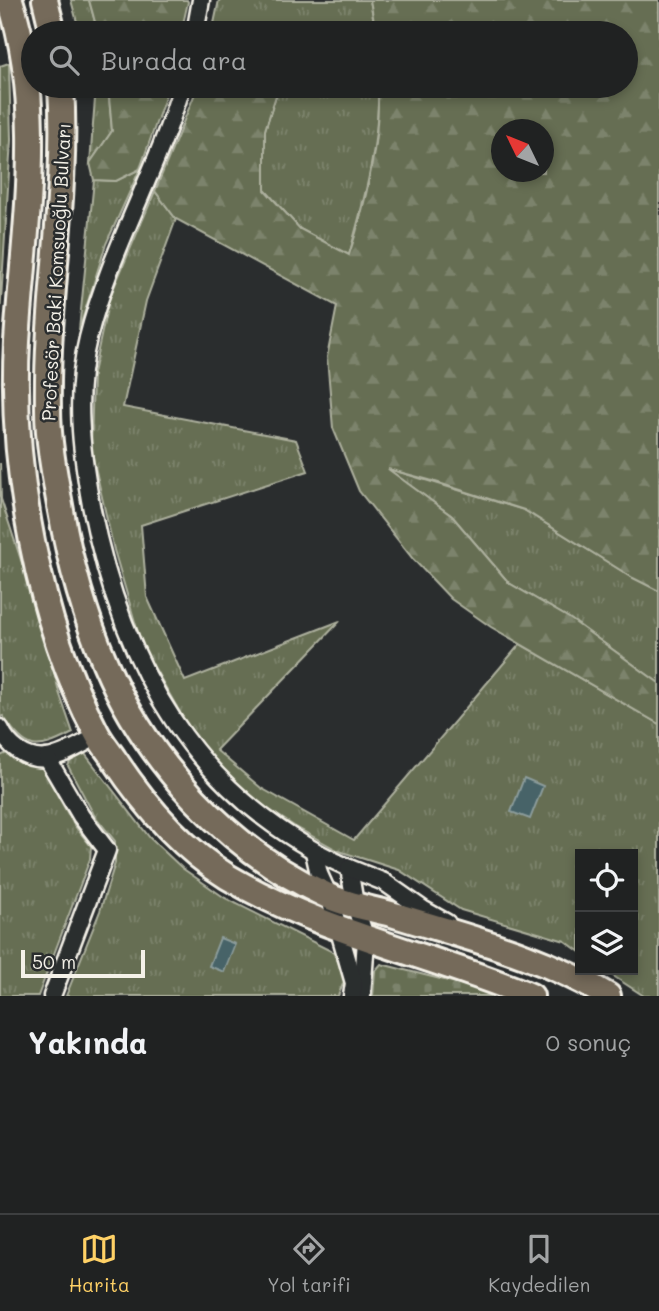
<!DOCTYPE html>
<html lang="tr">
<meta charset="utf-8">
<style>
:root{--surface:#202222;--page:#282a2a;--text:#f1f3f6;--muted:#a2a4a5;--line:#3d3f40;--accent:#ffd166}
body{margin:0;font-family:Mali,sans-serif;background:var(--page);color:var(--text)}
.controls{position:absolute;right:21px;bottom:21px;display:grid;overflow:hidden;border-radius:0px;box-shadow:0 4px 10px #0003}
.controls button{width:63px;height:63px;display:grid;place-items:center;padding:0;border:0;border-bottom:2px solid var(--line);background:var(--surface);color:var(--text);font:35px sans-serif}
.compass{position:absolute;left:491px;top:119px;width:63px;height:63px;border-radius:50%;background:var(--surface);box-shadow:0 4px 10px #0003;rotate:313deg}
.scale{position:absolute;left:21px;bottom:18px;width:124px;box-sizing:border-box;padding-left:7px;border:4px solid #f4f1e8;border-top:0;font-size:19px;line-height:24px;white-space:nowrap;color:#f4f1e8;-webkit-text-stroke:5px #2a2d2e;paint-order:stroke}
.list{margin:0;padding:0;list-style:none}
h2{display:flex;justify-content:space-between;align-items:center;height:91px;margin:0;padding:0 28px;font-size:30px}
h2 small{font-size:23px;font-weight:400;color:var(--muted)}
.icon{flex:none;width:38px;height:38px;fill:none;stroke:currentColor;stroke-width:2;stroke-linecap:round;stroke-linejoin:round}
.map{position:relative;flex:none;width:659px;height:996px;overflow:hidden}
.search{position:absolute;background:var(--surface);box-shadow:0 4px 10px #0003;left:21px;right:21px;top:21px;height:77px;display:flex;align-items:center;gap:18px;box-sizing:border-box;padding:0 24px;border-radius:38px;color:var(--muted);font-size:26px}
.sheet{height:217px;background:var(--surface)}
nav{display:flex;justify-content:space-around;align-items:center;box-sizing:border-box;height:98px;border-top:2px solid var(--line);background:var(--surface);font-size:19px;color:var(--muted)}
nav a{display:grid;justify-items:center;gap:4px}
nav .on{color:var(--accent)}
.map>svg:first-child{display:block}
.grass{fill:url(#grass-tufts);stroke:#adb09e;stroke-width:2}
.forest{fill:url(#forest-firs);stroke:#adb09e;stroke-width:2;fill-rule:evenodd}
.cemetery{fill:url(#cemetery-stones);stroke:#adb09e;stroke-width:2}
.water{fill:#466468;stroke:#8c9c9b;stroke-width:2}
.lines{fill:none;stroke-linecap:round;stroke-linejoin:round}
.minor-casing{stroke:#f4f1e8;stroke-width:21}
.primary-casing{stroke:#f4f1e8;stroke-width:30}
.minor{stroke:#2a2d2e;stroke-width:16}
.primary{stroke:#746a5a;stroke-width:24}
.labels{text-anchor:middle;stroke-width:5;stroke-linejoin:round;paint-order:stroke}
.street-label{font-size:19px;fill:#f4f1e8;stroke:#2a2d2e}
</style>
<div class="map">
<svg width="659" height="996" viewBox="0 0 659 996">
<defs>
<pattern id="grass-tufts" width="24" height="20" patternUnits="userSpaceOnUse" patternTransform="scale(1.75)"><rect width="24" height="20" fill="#666e53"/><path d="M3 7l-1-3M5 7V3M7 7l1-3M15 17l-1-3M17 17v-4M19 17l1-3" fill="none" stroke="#7c836c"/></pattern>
<pattern id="forest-firs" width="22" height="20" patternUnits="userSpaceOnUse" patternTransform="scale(1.75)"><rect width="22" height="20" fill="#666e53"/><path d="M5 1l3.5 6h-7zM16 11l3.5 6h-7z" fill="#7c836c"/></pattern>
<pattern id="cemetery-stones" width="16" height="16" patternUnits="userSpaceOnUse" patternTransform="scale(1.75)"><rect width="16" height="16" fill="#666e53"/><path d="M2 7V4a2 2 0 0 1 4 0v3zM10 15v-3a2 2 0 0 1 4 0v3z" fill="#7c836c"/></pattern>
</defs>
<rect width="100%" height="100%" fill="#2a2d2e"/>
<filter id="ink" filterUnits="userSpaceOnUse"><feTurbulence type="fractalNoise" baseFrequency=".0143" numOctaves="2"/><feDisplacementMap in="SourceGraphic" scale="14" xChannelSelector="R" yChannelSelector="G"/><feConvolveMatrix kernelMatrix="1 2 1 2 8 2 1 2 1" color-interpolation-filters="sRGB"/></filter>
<g filter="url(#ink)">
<!-- grass -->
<g class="grass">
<polygon points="71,0 89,0 98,33 80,33"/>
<polygon points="219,0 370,0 376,33 212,33"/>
<polygon points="9,63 11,140 0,316 0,66"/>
<polygon points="96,86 108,86 112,131 90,163"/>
<path d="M279 86H378C380 143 364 201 349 255L300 229 265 190V130Z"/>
<polygon points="140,169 106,244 79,330 94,180 116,181"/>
<polygon points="155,191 176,219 146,301 123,407 296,440 308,471 141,525 147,597 185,681 340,621 216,750 261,788 354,840 520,644 659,724 659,996 644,996 604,970 633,970 633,854 580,854 580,952 565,941 461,910 399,870 339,851 294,826 256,801 225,773 194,737 142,646 114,550 91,449 93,373 109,299"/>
<path d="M0 463 1 499 44 630 59 692 73 733C35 752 28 752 3 716L0 717Z"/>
<polygon points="386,468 524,510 633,578 659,591 659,683 569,618 509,583 452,516"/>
<polygon points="7,753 21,761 42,767 74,825 91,846 90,859 38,996 0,996 0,756"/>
<polygon points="80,753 85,754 150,838 182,868 225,898 333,952 346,977 338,996 66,996 100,911 115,863 115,841 94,815 68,766 73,756"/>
</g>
<!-- forest -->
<g class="forest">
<polygon points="89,0 187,0 188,2 181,33 98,33"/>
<path d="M370 0H659V591L633 578 524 510 429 480 388 469 452 516 509 583 569 618 659 683V724L491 627 451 599 413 559 359 491 333 428 327 357 337 306 176 219 155 191 198 86H279L265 130V190L300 229 349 255C366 204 380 140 378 86H626V33H376ZM502 130H544V172H502Z"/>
<polygon points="108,86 169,86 140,169 116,181 94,180 90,163 112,131"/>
</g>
<!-- cemetery -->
<polygon class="cemetery" points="381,964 472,987 497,996 373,996 375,971"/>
<!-- water -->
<g class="water">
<polygon points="524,778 543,786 530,819 511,812"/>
<polygon points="220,938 235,944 224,972 209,966"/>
</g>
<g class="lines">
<defs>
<g id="minor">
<polyline points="195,33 201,0"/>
<path d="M182 86C157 172 110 250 88 338 74 394 81 450 91 505 122 666 195 799 349 868L355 904 366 940 362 996"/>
<path d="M0 728C8 746 26 761 47 758 64 756 83 743 98 736"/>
<polyline points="47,758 81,816 107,850 52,996"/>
<polyline points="314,852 319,874 329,896 354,983 352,996"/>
<polyline points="349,868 384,882 424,910 447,923"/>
</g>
<g id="primary">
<path d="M10 0C46 111 24 229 17 342 10 466 38 622 96 732 101 742 108 750 114 759 144 804 181 848 228 877 323 933 430 954 531 996"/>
<polyline points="45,0 53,33"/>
<path d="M61 86C68 194 46 300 48 408 48 443 55 477 61 511 70 563 84 614 105 663 147 762 229 851 328 896 349 906 375 909 398 916 469 938 544 956 608 996"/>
</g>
</defs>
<!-- minor casing -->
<use href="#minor" class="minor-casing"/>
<!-- primary casing -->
<use href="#primary" class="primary-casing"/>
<!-- minor -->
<use href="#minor" class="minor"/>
<!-- primary -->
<use href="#primary" class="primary"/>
</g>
</g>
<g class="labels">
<!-- street labels -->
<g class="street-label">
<text transform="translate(56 272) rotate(-87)" y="7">Profesör Baki Komsuoğlu Bulvarı</text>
</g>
</g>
</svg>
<div class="controls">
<button><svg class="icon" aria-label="locate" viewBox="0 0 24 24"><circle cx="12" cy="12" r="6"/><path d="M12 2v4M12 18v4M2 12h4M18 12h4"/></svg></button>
<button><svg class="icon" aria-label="layers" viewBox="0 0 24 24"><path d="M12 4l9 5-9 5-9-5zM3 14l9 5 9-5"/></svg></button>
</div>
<svg class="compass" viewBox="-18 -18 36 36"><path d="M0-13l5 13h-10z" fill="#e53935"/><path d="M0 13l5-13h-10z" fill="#a2a4a5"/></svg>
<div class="scale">50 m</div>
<div class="search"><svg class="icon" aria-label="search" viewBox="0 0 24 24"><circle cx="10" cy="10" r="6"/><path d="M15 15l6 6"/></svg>Burada ara</div>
</div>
<section class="sheet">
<h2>Yakında<small>0 sonuç</small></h2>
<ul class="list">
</ul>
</section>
<nav>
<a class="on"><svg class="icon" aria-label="map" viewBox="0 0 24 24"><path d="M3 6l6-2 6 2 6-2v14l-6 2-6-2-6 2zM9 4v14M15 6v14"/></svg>Harita</a>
<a><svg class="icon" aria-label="directions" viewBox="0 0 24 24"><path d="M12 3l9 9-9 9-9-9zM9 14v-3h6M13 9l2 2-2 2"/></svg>Yol tarifi</a>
<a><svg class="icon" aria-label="saved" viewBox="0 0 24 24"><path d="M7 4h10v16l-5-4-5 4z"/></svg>Kaydedilen</a>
</nav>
